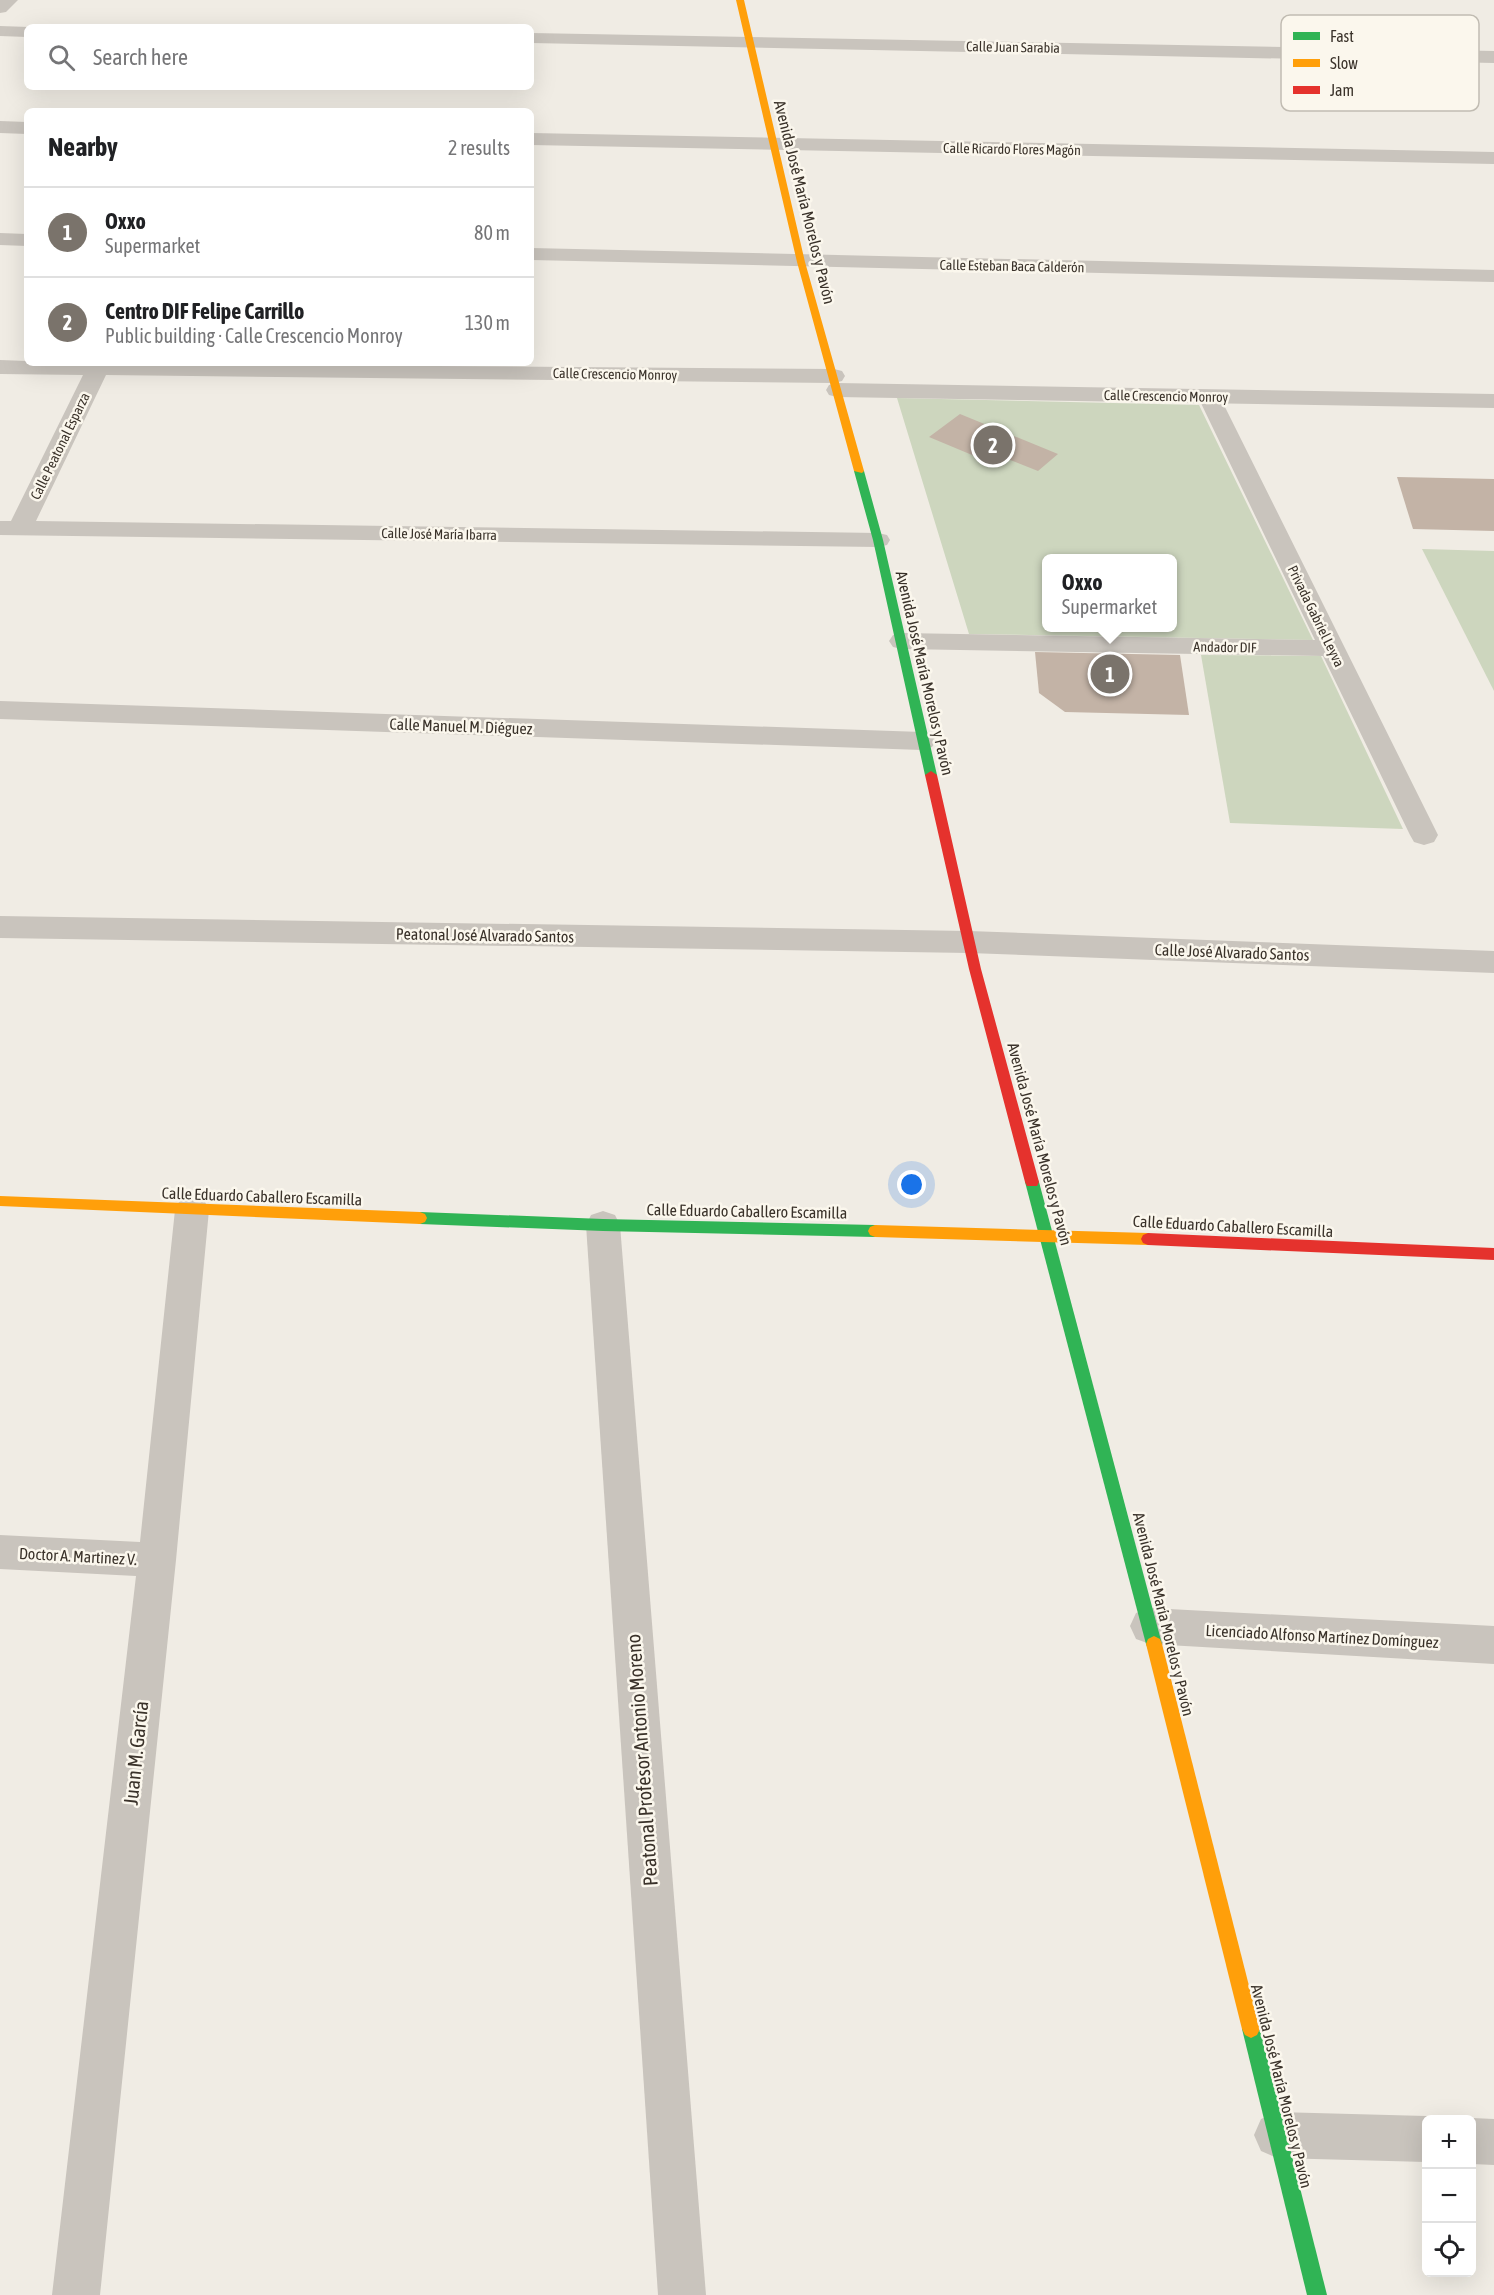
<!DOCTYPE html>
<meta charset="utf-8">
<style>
:root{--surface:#fff;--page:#f2f2f2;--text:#202124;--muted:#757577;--line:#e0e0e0;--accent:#7a736b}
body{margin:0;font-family:"Asap Condensed",sans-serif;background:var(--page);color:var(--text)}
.controls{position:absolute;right:18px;bottom:18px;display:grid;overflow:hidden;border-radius:9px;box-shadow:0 6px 24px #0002}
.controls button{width:54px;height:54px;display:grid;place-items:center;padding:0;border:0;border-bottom:2px solid var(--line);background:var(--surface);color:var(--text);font:30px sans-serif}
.you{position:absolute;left:912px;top:1185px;width:21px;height:21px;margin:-15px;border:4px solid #fff;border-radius:50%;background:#1a73e8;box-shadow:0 0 0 9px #1a73e833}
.badge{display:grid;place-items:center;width:39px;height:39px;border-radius:50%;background:var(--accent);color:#fff;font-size:20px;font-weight:700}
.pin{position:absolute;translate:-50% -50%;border:3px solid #fff;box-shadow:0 2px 6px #0006}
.popup{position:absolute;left:1042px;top:554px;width:135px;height:78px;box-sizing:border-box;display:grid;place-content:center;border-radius:9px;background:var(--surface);filter:drop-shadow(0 2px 4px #0005);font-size:20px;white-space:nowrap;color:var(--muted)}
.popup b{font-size:22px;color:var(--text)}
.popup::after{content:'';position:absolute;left:50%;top:100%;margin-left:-12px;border:12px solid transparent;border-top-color:var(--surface)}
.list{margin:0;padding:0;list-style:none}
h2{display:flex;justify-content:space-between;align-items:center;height:78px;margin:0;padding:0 24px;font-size:26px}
h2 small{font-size:20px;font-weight:400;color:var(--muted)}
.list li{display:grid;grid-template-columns:39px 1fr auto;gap:18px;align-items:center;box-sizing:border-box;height:90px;padding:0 24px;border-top:2px solid var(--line)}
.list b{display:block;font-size:22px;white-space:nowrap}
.list p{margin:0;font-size:20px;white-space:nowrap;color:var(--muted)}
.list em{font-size:20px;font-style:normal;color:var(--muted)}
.icon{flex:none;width:33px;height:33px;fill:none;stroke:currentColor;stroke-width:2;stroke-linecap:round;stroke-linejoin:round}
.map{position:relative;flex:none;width:1494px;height:2295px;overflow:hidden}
.search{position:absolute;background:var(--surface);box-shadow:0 6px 24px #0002;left:24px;top:24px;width:510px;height:66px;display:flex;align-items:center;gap:15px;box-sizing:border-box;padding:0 21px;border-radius:9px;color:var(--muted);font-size:22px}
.panel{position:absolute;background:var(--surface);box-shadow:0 6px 24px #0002;left:24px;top:108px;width:510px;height:258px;border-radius:9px}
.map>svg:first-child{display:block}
.green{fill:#cdd6be;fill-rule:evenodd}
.building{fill:#c3b3a6}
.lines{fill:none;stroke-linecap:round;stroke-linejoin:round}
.lane{fill:#c9c4bd;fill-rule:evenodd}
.street{fill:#c9c4bd;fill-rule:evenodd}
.fast{fill:#30b455;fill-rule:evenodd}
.slow{fill:#ff9f0a;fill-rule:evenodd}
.jam{fill:#e5322d;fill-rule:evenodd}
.labels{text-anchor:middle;stroke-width:5;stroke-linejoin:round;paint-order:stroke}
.far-street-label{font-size:14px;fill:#3a322a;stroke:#fbf7ed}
.street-label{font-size:16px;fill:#3a322a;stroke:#fbf7ed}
.near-street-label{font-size:20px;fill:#3a322a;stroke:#fbf7ed}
.key{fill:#fbf7ed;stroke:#c1bcb2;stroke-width:1.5}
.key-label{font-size:16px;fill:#3a322a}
</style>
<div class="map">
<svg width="1494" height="2295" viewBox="0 0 1494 2295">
<rect width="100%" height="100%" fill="#f0ece4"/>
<!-- green -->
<g class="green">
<path d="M897 398 1199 405 1313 640 969 634ZM1047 558H1173V628H1047Z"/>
<polygon points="1422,549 1494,551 1494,691"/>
<polygon points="1201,655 1321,656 1403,829 1230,823"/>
</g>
<!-- building -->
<g class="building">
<polygon points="960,414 1058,454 1038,471 1005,458 996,465 929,437"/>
<polygon points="1397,477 1494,479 1494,531 1413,529"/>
<polygon points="1035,652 1180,655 1189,715 1065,712 1039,693"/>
</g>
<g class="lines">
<!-- lane -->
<polygon class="lane" points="1209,390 1217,392 1220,397 1438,835 1434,842 1424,845 1414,842 1410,835 1323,656 902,649 893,647 889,641 893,635 902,633 1315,640 1198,397 1201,392"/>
<!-- street -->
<g class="street">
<polygon points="0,0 18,0 6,12 0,13"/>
<polygon points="0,26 29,27 27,37 0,36"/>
<polygon points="531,33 1494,51 1494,63 531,43"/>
<polygon points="0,121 27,122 27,134 0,133"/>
<polygon points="531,133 1494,152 1494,164 531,145"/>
<polygon points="0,233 27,234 27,246 0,245"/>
<polygon points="531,248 1494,270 1494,282 531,260"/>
<polygon points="0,360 27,361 27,363 834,369 842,371 845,376 842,381 834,383 106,375 36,521 878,533 887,535 890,540 887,545 878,547 0,535 0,521 11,521 83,375 0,374"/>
<polygon points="837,383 1494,394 1494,408 837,397 829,395 826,390 829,385"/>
<polygon points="0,701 922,732 932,735 936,741 932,747 922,750 0,719"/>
<polygon points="0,916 969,931 1494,951 1494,973 969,953 0,938"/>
<polygon points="192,1197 204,1200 209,1210 176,1560 100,2295 52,2295 136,1576 0,1569 0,1535 140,1542 175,1210 180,1200"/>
<polygon points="603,1211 615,1215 620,1225 706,2295 658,2295 586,1225 591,1215"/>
<polygon points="1150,1608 1494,1626 1494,1664 1150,1644 1136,1639 1130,1626 1136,1613"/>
<polygon points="1277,2112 1426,2116 1435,2120 1426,2120 1426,2162 1277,2158 1261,2151 1254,2135 1261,2119"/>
<polygon points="1472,2118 1494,2119 1494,2165 1472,2164 1472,2120 1468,2120"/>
</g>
<!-- fast -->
<g class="fast">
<polygon points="859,468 864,471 883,540 937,775 931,779 925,775 873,540 854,471"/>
<polygon points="1032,1177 1037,1178 1039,1182 1162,1644 1160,1649 1154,1652 1148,1649 1146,1644 1025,1182 1027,1178"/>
<polygon points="420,1212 603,1219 875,1225 880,1227 882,1231 880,1235 875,1237 603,1231 420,1224 415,1222 413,1218 415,1214"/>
<polygon points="1251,2020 1257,2023 1260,2029 1327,2295 1307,2295 1242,2029 1245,2023"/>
</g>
<!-- slow -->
<g class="slow">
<polygon points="736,0 744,0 805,262 864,471 862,473 854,471 797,262"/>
<polygon points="0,1196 420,1212 425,1214 427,1218 425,1222 420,1224 0,1206"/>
<polygon points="875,1225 1148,1233 1153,1235 1155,1239 1153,1243 1148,1245 875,1237 870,1235 868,1231 870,1227"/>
<polygon points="1154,1636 1160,1639 1162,1644 1260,2029 1257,2035 1251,2038 1245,2035 1242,2029 1146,1644 1148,1639"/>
</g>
<!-- jam -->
<g class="jam">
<polygon points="931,771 937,775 981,969 1039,1182 1037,1186 1027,1186 1025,1182 969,969 925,775"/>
<polygon points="1148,1233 1494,1248 1494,1260 1148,1245 1143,1243 1141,1239 1143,1235"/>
</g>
</g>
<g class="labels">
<!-- far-street labels -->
<g class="far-street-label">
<text transform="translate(1013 47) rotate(1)" y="5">Calle Juan Sarabia</text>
<text transform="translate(1012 149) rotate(1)" y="5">Calle Ricardo Flores Magón</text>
<text transform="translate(1012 266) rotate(1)" y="5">Calle Esteban Baca Calderón</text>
<text transform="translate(615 374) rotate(1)" y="5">Calle Crescencio Monroy</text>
<text transform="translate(1166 396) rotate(1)" y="5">Calle Crescencio Monroy</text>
<text transform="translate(60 446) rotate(-64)" y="5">Calle Peatonal Esparza</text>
<text transform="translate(439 534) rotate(1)" y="5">Calle José María Ibarra</text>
<text transform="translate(1316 616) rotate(64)" y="5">Privada Gabriel Leyva</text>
<text transform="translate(1225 647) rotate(1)" y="5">Andador DIF</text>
</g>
<!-- street labels -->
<g class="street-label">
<text transform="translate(805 202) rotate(76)" y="6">Avenida José María Morelos y Pavón</text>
<text transform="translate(925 673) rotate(77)" y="6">Avenida José María Morelos y Pavón</text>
<text transform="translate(461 726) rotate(2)" y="6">Calle Manuel M. Diéguez</text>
<text transform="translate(485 935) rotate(1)" y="6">Peatonal José Alvarado Santos</text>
<text transform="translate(1232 952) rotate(2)" y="6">Calle José Alvarado Santos</text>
<text transform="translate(1040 1144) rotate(75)" y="6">Avenida José María Morelos y Pavón</text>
<text transform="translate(262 1196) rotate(2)" y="6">Calle Eduardo Caballero Escamilla</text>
<text transform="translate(747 1211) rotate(1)" y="6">Calle Eduardo Caballero Escamilla</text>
<text transform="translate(1233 1226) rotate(3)" y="6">Calle Eduardo Caballero Escamilla</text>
<text transform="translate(78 1556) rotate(3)" y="6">Doctor A. Martinez V.</text>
<text transform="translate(1164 1614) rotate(76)" y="6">Avenida José María Morelos y Pavón</text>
<text transform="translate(1322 1636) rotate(3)" y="6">Licenciado Alfonso Martínez Domínguez</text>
<text transform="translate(1282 2086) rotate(76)" y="6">Avenida José María Morelos y Pavón</text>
</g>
<!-- near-street labels -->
<g class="near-street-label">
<text transform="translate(136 1753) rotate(-84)" y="7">Juan M. García</text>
<text transform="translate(642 1760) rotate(-94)" y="7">Peatonal Profesor Antonio Moreno</text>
</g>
</g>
<!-- legend -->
<rect x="1281" y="15" width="198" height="96" rx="9" class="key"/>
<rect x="1293" y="32" width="27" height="8" fill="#30b455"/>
<rect x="1293" y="59" width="27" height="8" fill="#ff9f0a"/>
<rect x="1293" y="86" width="27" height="8" fill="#e5322d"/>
<g class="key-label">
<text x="1330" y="42">Fast</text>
<text x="1330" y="69">Slow</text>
<text x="1330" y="96">Jam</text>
</g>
</svg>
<div class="controls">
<button>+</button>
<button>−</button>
<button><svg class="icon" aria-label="locate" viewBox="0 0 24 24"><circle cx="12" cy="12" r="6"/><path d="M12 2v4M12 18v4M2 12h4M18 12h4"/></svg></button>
</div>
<div class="you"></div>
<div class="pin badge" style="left:1110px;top:674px">1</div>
<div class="popup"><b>Oxxo</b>Supermarket</div>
<div class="pin badge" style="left:993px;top:445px">2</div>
<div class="search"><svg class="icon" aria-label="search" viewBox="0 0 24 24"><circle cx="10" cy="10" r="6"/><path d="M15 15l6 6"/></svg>Search here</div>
<section class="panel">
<h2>Nearby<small>2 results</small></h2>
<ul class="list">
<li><span class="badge">1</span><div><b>Oxxo</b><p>Supermarket</p></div><em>80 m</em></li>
<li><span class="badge">2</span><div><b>Centro DIF Felipe Carrillo</b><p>Public building · Calle Crescencio Monroy</p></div><em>130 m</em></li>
</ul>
</section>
</div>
